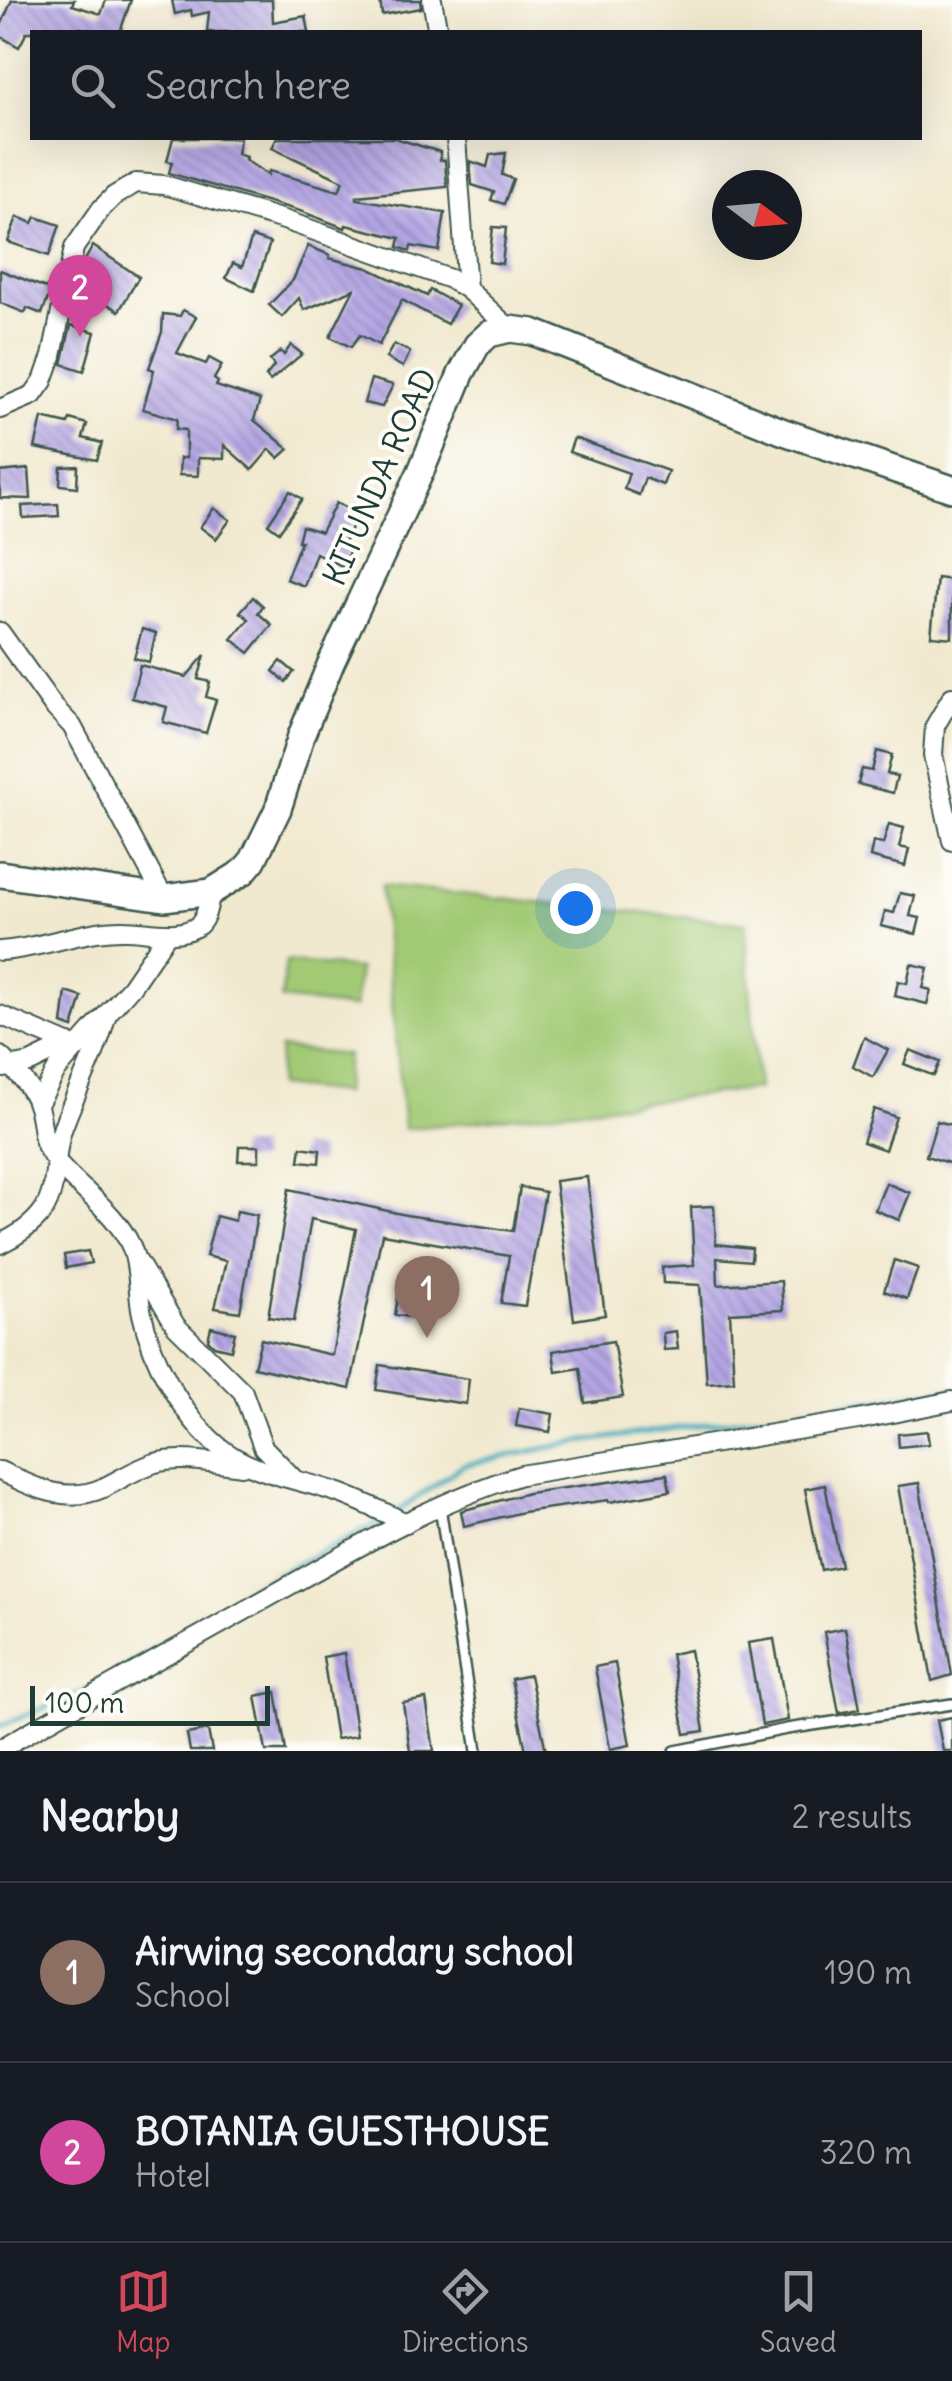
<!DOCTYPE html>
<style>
:root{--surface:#171b24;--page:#20242c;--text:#f1f3f6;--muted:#9ea1a6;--line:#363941;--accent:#d1495b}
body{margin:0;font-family:Delius,sans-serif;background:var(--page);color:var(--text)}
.compass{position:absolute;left:712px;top:170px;width:90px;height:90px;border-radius:50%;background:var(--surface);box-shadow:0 10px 40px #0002;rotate:106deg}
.scale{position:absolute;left:30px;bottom:25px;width:240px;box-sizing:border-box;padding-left:10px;border:5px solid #1f3d34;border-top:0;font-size:28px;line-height:35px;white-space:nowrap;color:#1f3d34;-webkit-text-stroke:8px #fdfcf7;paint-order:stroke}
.you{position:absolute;left:575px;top:908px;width:35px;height:35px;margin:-25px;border:8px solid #fff;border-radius:50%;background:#1a73e8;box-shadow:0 0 0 15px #1a73e833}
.badge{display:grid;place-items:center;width:65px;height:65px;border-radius:50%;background:var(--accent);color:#fff;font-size:32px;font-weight:700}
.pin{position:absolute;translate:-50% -82px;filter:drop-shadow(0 2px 5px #0008)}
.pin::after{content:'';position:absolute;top:52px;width:35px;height:30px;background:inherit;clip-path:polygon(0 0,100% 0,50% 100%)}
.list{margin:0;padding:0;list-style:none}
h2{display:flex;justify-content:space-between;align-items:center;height:130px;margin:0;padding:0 40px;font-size:42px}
h2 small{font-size:32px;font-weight:400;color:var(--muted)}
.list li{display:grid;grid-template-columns:65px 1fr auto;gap:30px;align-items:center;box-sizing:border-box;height:180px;padding:0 40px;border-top:2px solid var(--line)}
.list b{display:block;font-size:38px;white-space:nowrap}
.list p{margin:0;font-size:32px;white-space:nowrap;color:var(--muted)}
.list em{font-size:32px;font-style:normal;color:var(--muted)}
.icon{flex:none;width:55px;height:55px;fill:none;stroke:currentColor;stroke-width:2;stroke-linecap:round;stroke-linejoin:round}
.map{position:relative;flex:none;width:952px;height:1751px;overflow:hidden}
.search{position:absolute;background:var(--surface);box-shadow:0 10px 40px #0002;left:30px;right:30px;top:30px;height:110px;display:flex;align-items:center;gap:25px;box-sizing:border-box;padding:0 35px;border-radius:0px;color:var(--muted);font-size:38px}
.sheet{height:490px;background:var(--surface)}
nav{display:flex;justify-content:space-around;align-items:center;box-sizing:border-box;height:140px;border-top:2px solid var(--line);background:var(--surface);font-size:28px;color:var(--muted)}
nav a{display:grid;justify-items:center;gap:5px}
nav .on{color:var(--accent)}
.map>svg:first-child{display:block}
.green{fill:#a2ca75;stroke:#608454;stroke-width:2.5}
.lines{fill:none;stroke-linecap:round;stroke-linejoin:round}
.stream{stroke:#3dabbb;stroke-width:5}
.building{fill:url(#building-back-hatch)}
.lane-casing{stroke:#3e574b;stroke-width:14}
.street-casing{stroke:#3e574b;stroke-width:22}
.secondary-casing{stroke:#3e574b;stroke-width:30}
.lane{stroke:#fff;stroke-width:9}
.street{stroke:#fff;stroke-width:18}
.secondary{stroke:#fff;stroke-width:25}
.labels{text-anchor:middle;stroke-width:8;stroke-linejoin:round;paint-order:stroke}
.street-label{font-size:32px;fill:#1f3d34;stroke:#fdfcf7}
</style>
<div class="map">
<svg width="952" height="1751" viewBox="0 0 952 1751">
<defs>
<pattern id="building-back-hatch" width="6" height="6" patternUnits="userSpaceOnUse" patternTransform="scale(2.5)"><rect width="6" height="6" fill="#b3a4e4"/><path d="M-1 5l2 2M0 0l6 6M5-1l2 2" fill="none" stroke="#9187ba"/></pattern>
</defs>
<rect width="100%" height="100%" fill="#fdfcf7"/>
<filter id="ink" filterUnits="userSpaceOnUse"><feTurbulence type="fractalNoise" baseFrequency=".01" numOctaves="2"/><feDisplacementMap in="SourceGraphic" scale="20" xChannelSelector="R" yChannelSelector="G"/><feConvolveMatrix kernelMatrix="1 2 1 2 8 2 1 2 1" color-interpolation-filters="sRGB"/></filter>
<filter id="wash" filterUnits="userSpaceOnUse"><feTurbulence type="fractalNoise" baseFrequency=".0048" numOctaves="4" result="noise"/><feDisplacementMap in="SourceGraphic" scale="40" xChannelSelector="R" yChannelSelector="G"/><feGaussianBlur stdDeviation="2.25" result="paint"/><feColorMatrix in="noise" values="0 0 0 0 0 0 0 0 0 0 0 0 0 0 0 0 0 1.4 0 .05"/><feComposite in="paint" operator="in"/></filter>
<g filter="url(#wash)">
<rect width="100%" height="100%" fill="#f1e9cf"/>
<!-- green -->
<g class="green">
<polygon points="381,886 745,923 758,1089 404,1129"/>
<polygon points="286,961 359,969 354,1008 281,999"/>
<polygon points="280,1048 347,1055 344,1093 277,1086"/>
</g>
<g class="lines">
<!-- stream -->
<g class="stream">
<polyline points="398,1511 463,1465 572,1443 952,1389"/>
<polyline points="116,1673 246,1590 384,1520"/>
<polyline points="0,1726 85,1691"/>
</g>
</g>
<g id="blocks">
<!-- building -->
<g class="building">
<polygon points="12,0 74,0 72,5 101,14 106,0 131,0 120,32 97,32 81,28 79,32 27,32 19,47 0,36 0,28"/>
<polygon points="172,0 272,0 273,22 306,16 309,32 207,32 209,12 192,16 191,10 175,14"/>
<polygon points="380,0 420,0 421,8 382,15"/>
<polygon points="173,138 240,138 237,154 246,157 245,160 268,175 269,171 339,191 343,181 272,148 277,138 395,138 440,152 440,160 445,160 447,187 357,196 357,199 445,213 439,251 411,246 410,251 398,247 400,238 346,225 345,228 300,211 169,173 172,162 167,161"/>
<polygon points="506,153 502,175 513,179 504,204 491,200 494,192 472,185 470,161 487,167 490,155"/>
<polygon points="17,217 33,223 36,217 60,225 49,256 8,242"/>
<polygon points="493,227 506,228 502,264 489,262"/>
<polygon points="252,237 270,243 254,291 226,278 233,263 242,267"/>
<polygon points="93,246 139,277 119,311 79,287 84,262"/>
<polygon points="308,246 330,255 329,258 368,268 427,296 430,290 458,305 447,324 402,300 379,345 360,335 351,347 330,337 354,289 304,310 299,298 282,317 269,305 293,280"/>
<polygon points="0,270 51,290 42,314 27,308 25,313 0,303"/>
<polygon points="183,310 196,317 177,353 206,364 209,358 222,365 214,379 218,382 216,386 260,400 254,420 289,449 279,458 270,449 252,470 224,445 224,459 198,458 198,476 179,475 180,458 186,458 186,430 176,429 177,419 143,409 154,370 149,368 162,332 163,314 180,316"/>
<polygon points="71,325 95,332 84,371 62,364"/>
<polygon points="394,344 410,352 403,367 386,358"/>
<polygon points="291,345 302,354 270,381 266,376 274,366 270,360 281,351 284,355"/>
<polygon points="371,379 393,385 382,407 364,403"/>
<polygon points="42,418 68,424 70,419 87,424 83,438 102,443 97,460 35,448"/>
<polygon points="574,438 668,471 663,485 645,478 639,495 624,489 629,473 569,452"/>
<polygon points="78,466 77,487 60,485 61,467"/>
<polygon points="29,469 31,499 0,498 0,472"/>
<polygon points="290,491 302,499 279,532 268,524"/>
<polygon points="336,503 358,514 343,544 351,548 342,566 316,553 304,586 286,579 301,541 298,541 302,526 321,532"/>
<polygon points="58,504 59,516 23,518 22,506"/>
<polygon points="214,508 230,520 216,539 200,527"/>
<polygon points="937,578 952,580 952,638 931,636"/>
<polygon points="253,597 263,606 258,613 272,625 249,653 232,639 249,619 240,612"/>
<polygon points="142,629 156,633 149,662 134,658"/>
<polygon points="205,655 198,679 210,682 206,697 216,700 206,733 163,722 167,707 132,698 140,665 186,677"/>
<polygon points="281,661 294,672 286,682 273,671"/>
<polygon points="877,751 892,755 887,774 897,776 893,793 858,784 862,769 872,771"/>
<polygon points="889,824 904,828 899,847 909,849 905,866 870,857 873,842 883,844"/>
<polygon points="900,893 915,896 910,916 920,918 916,934 881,926 885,911 894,913"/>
<polygon points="911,964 928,968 923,988 931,990 927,1004 895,996 898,981 907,983"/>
<polygon points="66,992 82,997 73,1028 62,1024"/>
<polygon points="864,1037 888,1050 873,1077 853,1066"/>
<polygon points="910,1050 940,1062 934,1076 904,1064"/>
<polygon points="874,1109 896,1117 885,1150 863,1142"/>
<polygon points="937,1121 952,1125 952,1164 926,1156"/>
<polygon points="239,1146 259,1146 259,1161 238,1161"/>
<polygon points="301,1147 320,1150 319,1163 299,1161"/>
<polygon points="587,1177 605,1315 574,1320 555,1181"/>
<polygon points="886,1183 910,1193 899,1220 875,1210"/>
<polygon points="520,1187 545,1192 525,1306 501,1303 509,1256 382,1234 350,1389 254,1367 261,1339 332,1355 356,1229 311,1219 294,1321 268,1317 289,1189 406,1215 513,1231"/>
<polygon points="714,1206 716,1244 752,1248 751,1261 717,1258 718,1285 781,1281 783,1310 730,1313 734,1381 707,1383 700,1285 663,1283 662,1267 694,1265 691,1207"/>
<polygon points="237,1211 257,1215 240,1312 215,1308 226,1261 206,1256 216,1216 235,1221"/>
<polygon points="88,1251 91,1263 66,1268 64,1255"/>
<polygon points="894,1260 918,1268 907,1299 884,1291"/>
<polygon points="400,1285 422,1289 417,1318 395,1315"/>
<polygon points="211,1327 235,1333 231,1350 214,1346 208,1340"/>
<polygon points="676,1331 678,1349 664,1350 663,1333"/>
<polygon points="613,1341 623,1397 585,1403 580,1368 556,1372 553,1351"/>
<polygon points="380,1365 469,1379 466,1404 376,1390"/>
<polygon points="519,1408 553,1414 550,1432 516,1426"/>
<polygon points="927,1431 929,1444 899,1447 898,1434"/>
<polygon points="667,1474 670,1491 609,1502 608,1500 523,1512 464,1526 461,1511 528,1493"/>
<polygon points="919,1483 952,1675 932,1681 898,1486"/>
<polygon points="825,1485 841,1566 821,1570 805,1489"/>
<polygon points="845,1628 860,1709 839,1713 824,1632"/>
<polygon points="774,1639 788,1720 762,1725 748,1643"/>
<polygon points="690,1650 704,1731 685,1734 671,1654"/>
<polygon points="344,1653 357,1736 336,1739 323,1657"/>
<polygon points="615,1663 630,1745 610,1749 595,1667"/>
<polygon points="530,1675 546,1751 526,1751 511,1679"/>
<polygon points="276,1692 286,1751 266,1751 256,1696"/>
<polygon points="426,1699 434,1751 410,1751 403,1703"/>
<polygon points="952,1717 952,1751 943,1751 937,1720"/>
<polygon points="208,1730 212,1751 190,1751 187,1734"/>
</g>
</g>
</g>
<g filter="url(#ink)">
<use href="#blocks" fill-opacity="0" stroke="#3e574b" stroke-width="2.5"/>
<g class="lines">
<defs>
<g id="lane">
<polyline points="440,1507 477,1751"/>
<polyline points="675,1751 787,1729 952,1704"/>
</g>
<g id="street">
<polyline points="432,0 438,32"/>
<polyline points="456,138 467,289"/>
<polyline points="0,409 33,395 43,381 52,356 74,248 101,209 114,196 136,183 164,185 284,220 450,279 467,289 510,329"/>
<polyline points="0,632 53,706 72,726 164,898"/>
<polyline points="952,697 935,726 933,755 952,841"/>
<path d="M0 951C42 949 83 929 125 930 147 930 175 939 196 927 207 921 208 903 211 892"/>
<polyline points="0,1015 75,1047"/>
<path d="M0 1056C13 1069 32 1086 37 1104 45 1125 38 1140 56 1161 80 1191 114 1209 131 1246 140 1267 137 1292 142 1314 152 1360 181 1414 217 1445 251 1474 295 1478 336 1492 360 1500 383 1512 406 1523"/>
<polyline points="4,1068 30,1063 69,1044"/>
<polyline points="38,1104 57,1070 131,987 168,933"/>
<path d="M0 1244C15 1237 33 1225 43 1211 59 1187 53 1153 63 1127 77 1088 95 1059 106 1017"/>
<polyline points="138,1262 176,1326 243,1392 263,1447 292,1477"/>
<path d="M0 1471C35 1488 67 1505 105 1487 121 1479 138 1468 155 1463 183 1456 215 1463 242 1466"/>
<path d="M0 1749C86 1699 173 1651 260 1602 344 1555 428 1504 521 1475L858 1420 952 1401"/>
</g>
<polyline id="secondary" points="0,874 164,898 211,892 243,872 253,860 278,809 301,736 331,663 421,471 461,374 477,345 489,334 510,329 533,332 784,432 952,489"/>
</defs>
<!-- lane casing -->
<use href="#lane" class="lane-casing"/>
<!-- street casing -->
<use href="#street" class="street-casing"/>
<!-- secondary casing -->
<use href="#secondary" class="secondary-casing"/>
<!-- lane -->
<use href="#lane" class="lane"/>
<!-- street -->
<use href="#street" class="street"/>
<!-- secondary -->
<use href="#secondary" class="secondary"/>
</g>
</g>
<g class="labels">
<!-- street labels -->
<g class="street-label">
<text transform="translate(380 477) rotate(-66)" y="11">KITUNDA ROAD</text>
</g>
</g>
</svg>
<svg class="compass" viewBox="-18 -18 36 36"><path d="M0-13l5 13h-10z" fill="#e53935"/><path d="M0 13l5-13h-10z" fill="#9ea1a6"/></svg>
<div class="scale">100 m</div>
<div class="you"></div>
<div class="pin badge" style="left:427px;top:1338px;background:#8d6e63">1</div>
<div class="pin badge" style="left:80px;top:337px;background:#d1479c">2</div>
<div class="search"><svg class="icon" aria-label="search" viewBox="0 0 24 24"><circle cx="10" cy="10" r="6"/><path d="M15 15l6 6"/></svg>Search here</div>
</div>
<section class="sheet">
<h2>Nearby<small>2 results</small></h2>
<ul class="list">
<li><span class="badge" style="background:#8d6e63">1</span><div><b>Airwing secondary school</b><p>School</p></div><em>190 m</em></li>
<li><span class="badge" style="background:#d1479c">2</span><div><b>BOTANIA GUESTHOUSE</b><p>Hotel</p></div><em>320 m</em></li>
</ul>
</section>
<nav>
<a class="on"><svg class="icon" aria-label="map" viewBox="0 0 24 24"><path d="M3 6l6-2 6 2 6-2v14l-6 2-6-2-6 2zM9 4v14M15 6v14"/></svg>Map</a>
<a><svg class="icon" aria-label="directions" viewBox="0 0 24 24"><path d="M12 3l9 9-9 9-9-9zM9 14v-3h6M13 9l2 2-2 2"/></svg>Directions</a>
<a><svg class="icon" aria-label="saved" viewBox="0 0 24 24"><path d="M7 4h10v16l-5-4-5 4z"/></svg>Saved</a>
</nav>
